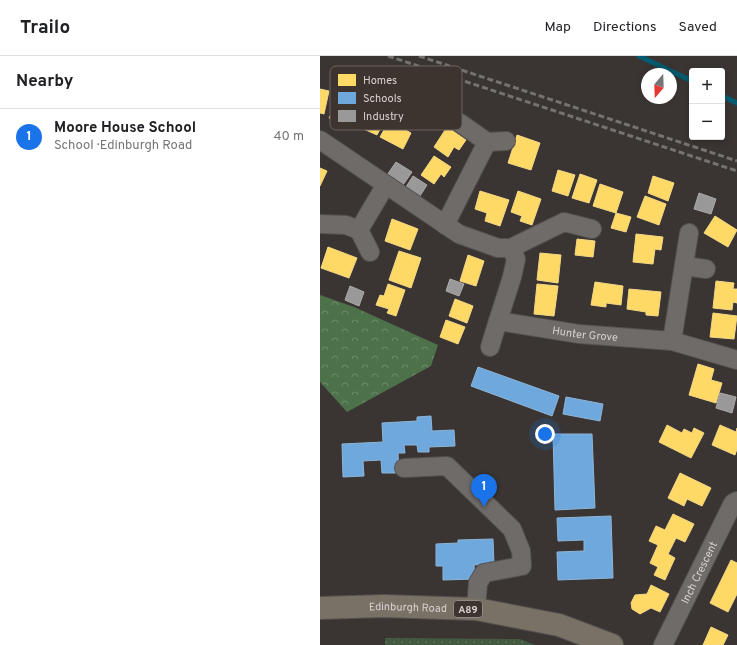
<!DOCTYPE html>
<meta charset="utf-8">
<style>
:root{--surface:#fff;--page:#f6f6f6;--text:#202124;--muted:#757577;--line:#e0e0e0;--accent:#1a73e8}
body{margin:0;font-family:Overpass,sans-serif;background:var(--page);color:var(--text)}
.controls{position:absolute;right:12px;top:12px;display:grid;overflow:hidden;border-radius:4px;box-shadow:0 2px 6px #0003}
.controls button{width:36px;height:36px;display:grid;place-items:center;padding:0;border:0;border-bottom:1px solid var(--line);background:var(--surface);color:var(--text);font:20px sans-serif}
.compass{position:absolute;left:321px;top:12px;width:36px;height:36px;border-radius:50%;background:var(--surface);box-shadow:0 2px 6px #0003;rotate:199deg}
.you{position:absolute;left:225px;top:378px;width:14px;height:14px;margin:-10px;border:3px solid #fff;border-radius:50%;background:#1a73e8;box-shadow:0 0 0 6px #1a73e833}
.badge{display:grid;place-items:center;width:26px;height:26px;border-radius:50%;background:var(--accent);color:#fff;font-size:13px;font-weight:700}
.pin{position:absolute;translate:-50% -33px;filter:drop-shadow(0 1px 2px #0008)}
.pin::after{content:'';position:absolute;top:21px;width:14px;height:12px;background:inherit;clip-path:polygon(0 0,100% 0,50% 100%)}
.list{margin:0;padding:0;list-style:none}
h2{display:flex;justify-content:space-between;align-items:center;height:52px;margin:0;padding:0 16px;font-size:17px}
h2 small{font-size:13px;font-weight:400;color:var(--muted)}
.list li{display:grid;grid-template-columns:26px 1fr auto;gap:12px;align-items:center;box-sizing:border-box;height:56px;padding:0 16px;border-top:1px solid var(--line)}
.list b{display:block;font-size:15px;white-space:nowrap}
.list p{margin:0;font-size:13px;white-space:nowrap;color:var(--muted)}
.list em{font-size:13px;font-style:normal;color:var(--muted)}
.map{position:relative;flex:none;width:417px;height:589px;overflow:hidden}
header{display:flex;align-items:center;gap:24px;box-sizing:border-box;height:56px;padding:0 20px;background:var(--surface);border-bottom:1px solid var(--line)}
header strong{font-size:19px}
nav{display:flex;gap:22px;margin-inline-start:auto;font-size:14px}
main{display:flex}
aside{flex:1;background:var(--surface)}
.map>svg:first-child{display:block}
.green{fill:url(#green-dots)}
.forest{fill:url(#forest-crowns)}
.homes{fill:#ffd966;stroke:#f3d786}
.schools{fill:#6fa8dc;stroke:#8eb5d8}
.industry{fill:#999;stroke:#acaaa9}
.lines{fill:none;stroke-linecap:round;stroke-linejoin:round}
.stream{stroke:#055c70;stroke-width:5}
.minor-casing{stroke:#55514f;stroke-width:20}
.major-casing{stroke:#55514f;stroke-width:24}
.minor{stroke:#6f6b68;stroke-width:18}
.major{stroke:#797165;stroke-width:22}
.rail{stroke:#767270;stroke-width:3;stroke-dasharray:6 3;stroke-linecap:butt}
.labels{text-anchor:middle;stroke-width:4;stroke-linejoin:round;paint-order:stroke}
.shield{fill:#3e342f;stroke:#aaa39f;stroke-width:1}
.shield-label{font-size:10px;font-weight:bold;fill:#d8d2cf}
.street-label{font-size:11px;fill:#d8d2cf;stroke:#3e342f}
.key{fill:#3e342f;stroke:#6c635f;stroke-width:1}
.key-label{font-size:11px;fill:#d8d2cf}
</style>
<header>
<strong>Trailo</strong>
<nav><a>Map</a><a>Directions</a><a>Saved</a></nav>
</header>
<main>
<aside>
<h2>Nearby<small></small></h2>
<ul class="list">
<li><span class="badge">1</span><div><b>Moore House School</b><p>School · Edinburgh Road</p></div><em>40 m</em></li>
</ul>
</aside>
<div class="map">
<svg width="417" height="589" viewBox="0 0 417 589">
<defs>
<pattern id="green-dots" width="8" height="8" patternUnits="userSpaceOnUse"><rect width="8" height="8" fill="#435940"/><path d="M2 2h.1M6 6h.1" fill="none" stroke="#5d705b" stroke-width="1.8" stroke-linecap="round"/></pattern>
<pattern id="forest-crowns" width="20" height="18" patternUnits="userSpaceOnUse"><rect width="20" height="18" fill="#4d724a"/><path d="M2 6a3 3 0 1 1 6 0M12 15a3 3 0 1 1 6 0" fill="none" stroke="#6e8c6b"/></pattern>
</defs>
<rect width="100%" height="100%" fill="#3a3532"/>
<!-- green -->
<polygon class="green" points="65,582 200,583 215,589 65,589"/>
<!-- forest -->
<polygon class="forest" points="0,239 34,251 118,289 111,310 27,356 0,326"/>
<!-- homes -->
<g class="homes">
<polygon points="0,33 9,35 4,58 0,57"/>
<polygon points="20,41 40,50 30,71 9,62"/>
<polygon points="45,53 65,63 57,79 37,70"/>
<polygon points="69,65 91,77 83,93 60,81"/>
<polygon points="127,71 146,84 139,94 134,91 128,101 114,91"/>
<polygon points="197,79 220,87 211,114 188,107"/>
<polygon points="114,100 131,111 124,121 121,118 114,128 101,119"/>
<polygon points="0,112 7,115 0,130"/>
<polygon points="238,114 255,119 248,140 232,135"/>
<polygon points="260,118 277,124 269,147 252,142"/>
<polygon points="333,120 354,127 348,145 328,137"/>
<polygon points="280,128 303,136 296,157 273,150"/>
<polygon points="160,135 189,144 180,170 165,165 167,157 155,153"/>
<polygon points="198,135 221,143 212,169 200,165 202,160 191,156"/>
<polygon points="325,140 346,148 339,169 317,161"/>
<polygon points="296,157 311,161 306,176 291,172"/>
<polygon points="395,160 417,174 408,191 384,177"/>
<polygon points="72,163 98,173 90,194 65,185"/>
<polygon points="316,178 343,181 341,194 335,193 333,208 313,206"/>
<polygon points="257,183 275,185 273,201 255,199"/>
<polygon points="8,191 37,202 29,222 1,212"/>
<polygon points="79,195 101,202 91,232 69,224"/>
<polygon points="220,197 241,199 238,227 217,224"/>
<polygon points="148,199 164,205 156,230 140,225"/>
<polygon points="396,225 414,227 413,233 417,233 417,247 413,246 412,254 393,252"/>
<polygon points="275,226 303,230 301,249 286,247 286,251 271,249"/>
<polygon points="68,228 85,234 76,260 67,257 69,253 56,249 60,239 64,240"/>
<polygon points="217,228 238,230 234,260 214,258"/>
<polygon points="309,233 341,236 338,260 326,259 326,256 307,253"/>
<polygon points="135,243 153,250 147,267 129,260"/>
<polygon points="393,257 417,260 414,283 390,281"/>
<polygon points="126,264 145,271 138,288 120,281"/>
<polygon points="378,308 394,313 391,324 402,327 396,347 369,339"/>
<polygon points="347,369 362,377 364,373 372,377 374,372 384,377 371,402 339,386"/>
<polygon points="400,369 416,376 417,372 417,393 415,399 392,389"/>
<polygon points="360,417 391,432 382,450 367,443 364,450 348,442"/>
<polygon points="353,458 374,468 365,486 356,482 348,498 355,502 345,524 334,519 338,511 330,507 338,489 329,485 336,470 345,474"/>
<polygon points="411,504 417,507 417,538 408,556 390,547"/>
<polygon points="331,529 349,538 340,556 331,552 320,558 312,553 311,547 315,539 327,538"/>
<polygon points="391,571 408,579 403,589 383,589"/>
</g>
<!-- schools -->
<g class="schools">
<polygon points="158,311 239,340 232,360 151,330"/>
<polygon points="246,341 283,348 280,365 243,358"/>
<polygon points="111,360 112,375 134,374 135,390 109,391 109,396 98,396 97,389 84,389 85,397 78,397 79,417 62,417 61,404 43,405 44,420 23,421 22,388 63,386 62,367 97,365 97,361"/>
<polygon points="233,378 272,378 275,452 235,454"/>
<polygon points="291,460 293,522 238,524 237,496 264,495 264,484 238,485 237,462"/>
<polygon points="173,483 174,508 154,509 155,523 123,524 123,510 116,510 116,488 138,487 138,484"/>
</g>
<!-- industry -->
<g class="industry">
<polygon points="76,106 92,116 83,129 67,119"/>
<polygon points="93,120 107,129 98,143 84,134"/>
<polygon points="379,137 396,143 391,158 374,153"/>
<polygon points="130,223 144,228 139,240 126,235"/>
<polygon points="30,230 44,236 39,250 25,244"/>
<polygon points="400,337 416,341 412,357 396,352"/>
</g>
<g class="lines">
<!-- stream -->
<g class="stream">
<polyline points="319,0 372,25"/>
<polyline points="402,40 417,47"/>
</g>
<defs>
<g id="minor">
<path id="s1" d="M0 84 139 178 178 192H191L196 203 192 221 178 265 259 278 352 285 417 304"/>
<polyline points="167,86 186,85"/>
<polyline points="0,168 26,169 39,174"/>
<polyline points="125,169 167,86 140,67"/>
<polyline points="191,192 244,166 272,173"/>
<polyline points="50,196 39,174 65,130"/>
<polyline points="364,210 386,213"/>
<polyline points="352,285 369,177"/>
<polyline points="170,291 178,265"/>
<polyline points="84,412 127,410 192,473 201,495 202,510 164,517 158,527 156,553"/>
<path id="s2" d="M343 589 413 447 417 445"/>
</g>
<g id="major">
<path id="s3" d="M0 552 63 550 156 553 239 569 292 589"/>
</g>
</defs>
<!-- minor casing -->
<use href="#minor" class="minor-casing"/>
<!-- major casing -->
<use href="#major" class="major-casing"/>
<!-- minor -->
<use href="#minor" class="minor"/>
<!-- major -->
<use href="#major" class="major"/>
<!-- rail -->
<g class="rail">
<polyline points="68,0 417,115"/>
<polyline points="99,0 417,105"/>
</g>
</g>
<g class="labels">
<!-- shield labels -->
<rect class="shield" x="134" y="545" width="28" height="16" rx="3"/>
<g class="shield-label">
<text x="148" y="557">A89</text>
</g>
<!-- street labels -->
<g class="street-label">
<text dy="4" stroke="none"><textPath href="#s1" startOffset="387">Hunter Grove</textPath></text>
<text dy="4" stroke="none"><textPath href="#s2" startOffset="81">Inch Crescent</textPath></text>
<text dy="4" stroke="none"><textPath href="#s3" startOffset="88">Edinburgh Road</textPath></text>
</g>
</g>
<!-- legend -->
<rect x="10" y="10" width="132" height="64" rx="6" class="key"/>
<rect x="18" y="18" width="18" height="12" fill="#ffd966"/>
<rect x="18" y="36" width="18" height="12" fill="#6fa8dc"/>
<rect x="18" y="54" width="18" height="12" fill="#999"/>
<g class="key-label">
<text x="43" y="28">Homes</text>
<text x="43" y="46">Schools</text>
<text x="43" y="64">Industry</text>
</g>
</svg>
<div class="controls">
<button>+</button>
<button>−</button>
</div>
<svg class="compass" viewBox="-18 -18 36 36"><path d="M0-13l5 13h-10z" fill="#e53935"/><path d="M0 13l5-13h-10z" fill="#757577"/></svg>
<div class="you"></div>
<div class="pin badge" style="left:164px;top:451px">1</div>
</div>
</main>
